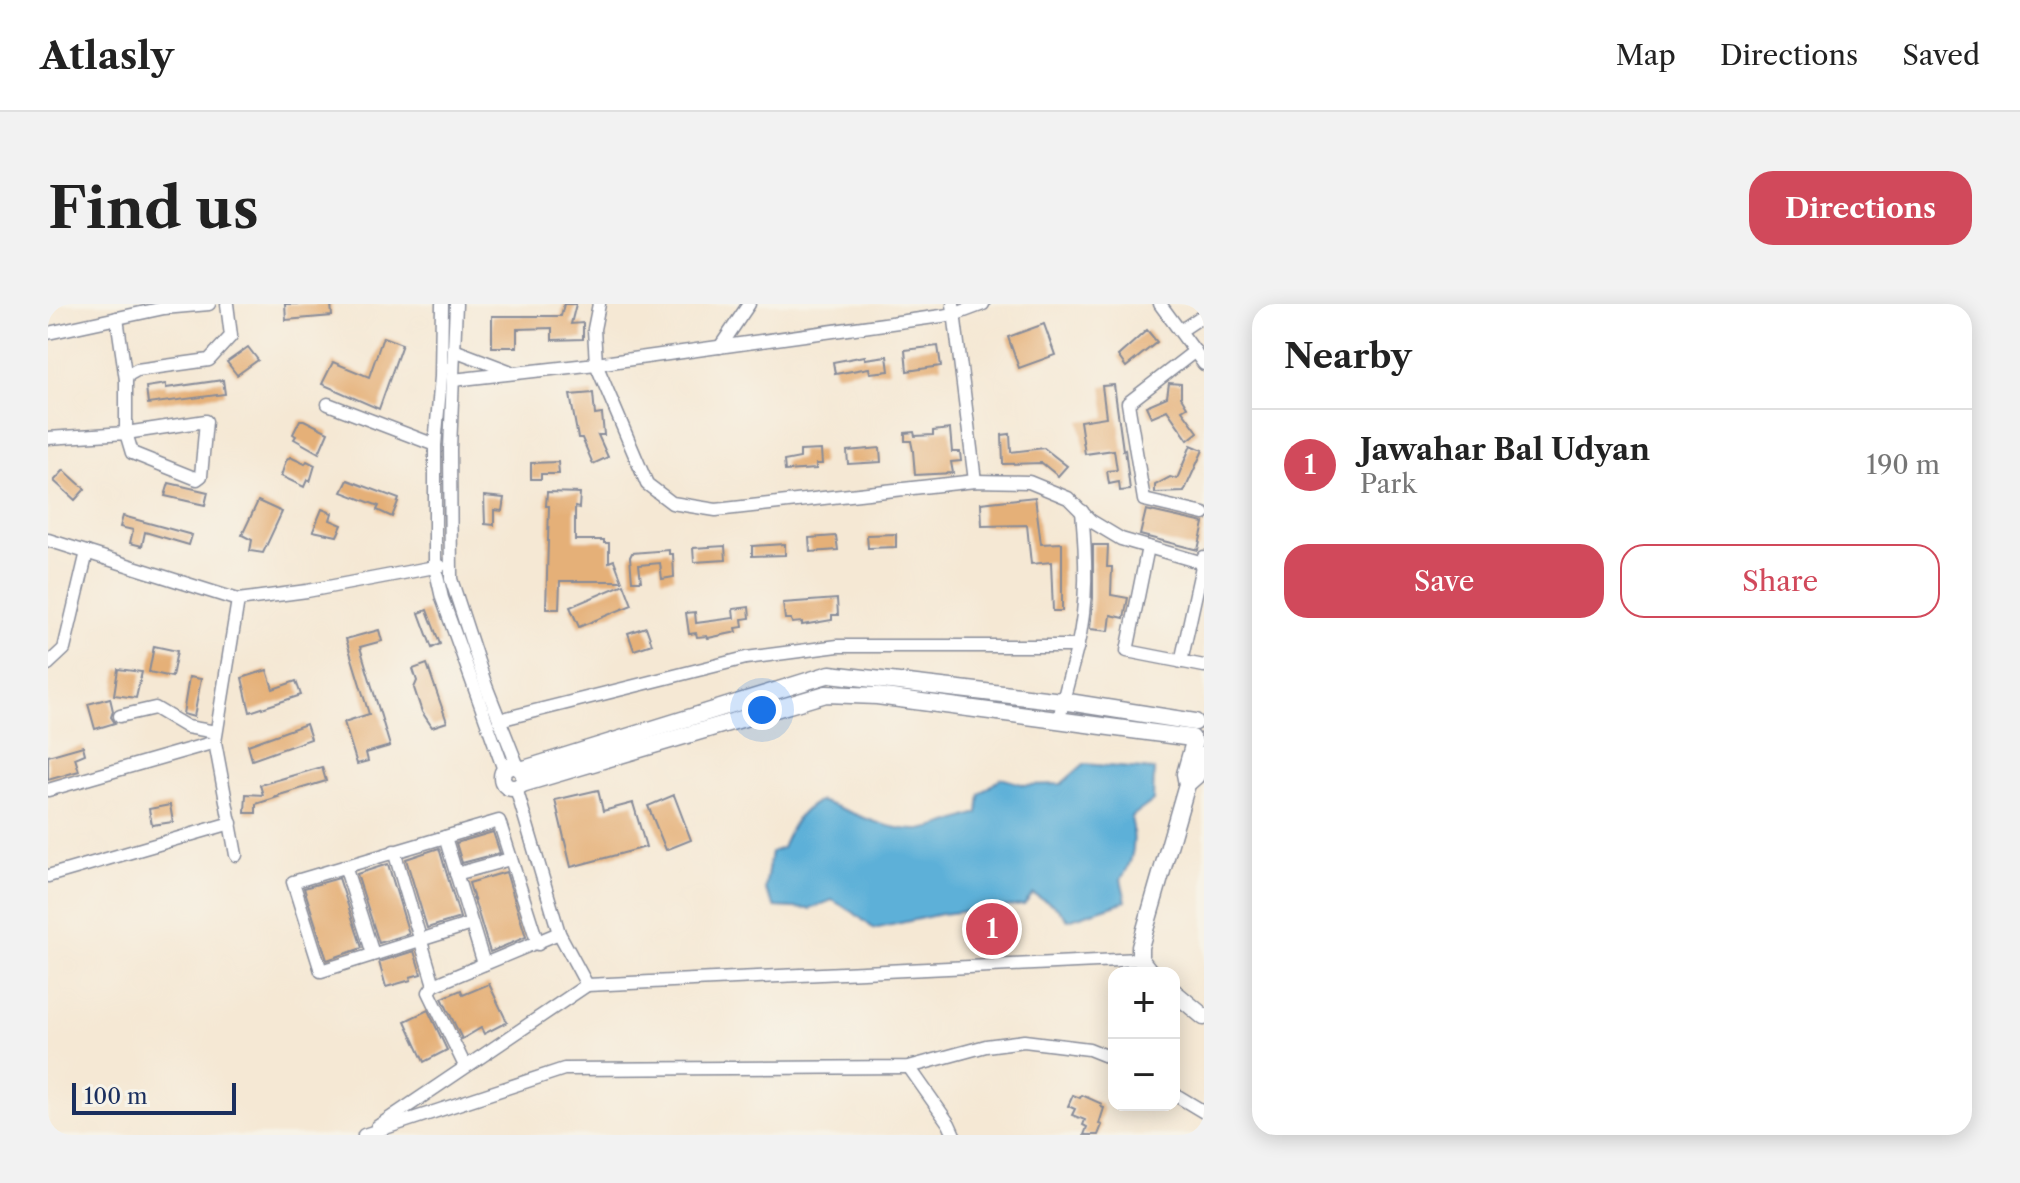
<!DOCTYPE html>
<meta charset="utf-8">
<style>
:root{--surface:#fff;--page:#f2f2f2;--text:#222;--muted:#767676;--line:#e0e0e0;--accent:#d1495b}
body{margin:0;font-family:"Libre Caslon Text",serif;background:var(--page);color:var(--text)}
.controls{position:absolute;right:24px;bottom:24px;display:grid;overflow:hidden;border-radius:16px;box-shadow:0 4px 20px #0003}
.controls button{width:72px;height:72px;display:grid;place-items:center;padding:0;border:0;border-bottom:2px solid var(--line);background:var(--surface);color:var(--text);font:40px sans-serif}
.scale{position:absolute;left:24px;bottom:20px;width:164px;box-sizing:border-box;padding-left:8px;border:4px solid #1b2f5e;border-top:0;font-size:22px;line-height:28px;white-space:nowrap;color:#1b2f5e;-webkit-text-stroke:6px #f7f3e8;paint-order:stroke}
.you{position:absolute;left:714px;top:406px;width:28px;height:28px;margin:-20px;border:6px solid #fff;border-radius:50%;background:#1a73e8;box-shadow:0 0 0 12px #1a73e833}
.badge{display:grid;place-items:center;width:52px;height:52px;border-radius:50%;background:var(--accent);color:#fff;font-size:26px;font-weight:700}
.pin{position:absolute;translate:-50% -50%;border:4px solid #fff;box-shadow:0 2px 8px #0006}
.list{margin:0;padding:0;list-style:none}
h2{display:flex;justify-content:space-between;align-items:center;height:104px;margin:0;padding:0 32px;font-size:34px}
h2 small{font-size:26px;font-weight:400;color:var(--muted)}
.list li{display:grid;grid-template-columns:52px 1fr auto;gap:24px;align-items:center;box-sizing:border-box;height:112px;padding:0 32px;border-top:2px solid var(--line)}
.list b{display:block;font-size:30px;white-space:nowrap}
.list p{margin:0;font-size:26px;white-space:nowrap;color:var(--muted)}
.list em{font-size:26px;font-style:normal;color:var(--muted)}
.actions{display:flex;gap:16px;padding:24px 32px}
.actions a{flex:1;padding:18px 0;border:2px solid var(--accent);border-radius:24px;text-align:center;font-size:28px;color:var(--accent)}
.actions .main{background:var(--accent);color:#fff}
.map{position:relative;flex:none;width:1156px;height:831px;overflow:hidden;border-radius:24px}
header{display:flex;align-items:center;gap:48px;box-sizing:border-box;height:112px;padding:0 40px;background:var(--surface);border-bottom:2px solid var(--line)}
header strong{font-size:38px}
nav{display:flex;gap:44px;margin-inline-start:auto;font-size:28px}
.intro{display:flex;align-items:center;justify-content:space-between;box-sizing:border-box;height:192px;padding:0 48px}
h1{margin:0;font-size:56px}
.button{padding:20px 36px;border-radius:24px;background:var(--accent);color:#fff;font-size:28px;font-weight:700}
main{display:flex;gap:48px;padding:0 48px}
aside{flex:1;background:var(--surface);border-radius:24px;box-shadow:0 4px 20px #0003}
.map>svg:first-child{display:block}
.water{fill:#5db0d8;stroke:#3c709b;stroke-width:2}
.building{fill:#e5b078}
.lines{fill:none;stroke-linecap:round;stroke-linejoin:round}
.minor-casing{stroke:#888c99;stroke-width:15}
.major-casing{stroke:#888c99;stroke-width:19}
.minor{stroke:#fff;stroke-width:12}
.major{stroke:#fff;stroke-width:16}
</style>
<header>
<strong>Atlasly</strong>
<nav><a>Map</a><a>Directions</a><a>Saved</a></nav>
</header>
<div class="intro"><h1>Find us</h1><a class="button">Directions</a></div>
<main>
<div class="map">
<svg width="1156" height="831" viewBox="0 0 1156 831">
<rect width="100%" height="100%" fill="#f7f3e8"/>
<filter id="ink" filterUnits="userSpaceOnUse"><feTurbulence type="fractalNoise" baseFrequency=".0125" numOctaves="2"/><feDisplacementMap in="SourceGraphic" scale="16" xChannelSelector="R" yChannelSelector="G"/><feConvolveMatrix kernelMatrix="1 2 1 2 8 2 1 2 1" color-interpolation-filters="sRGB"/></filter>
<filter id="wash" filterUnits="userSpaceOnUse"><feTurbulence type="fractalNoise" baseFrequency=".006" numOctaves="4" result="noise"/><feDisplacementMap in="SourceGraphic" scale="32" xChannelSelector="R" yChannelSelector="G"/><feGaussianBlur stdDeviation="1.8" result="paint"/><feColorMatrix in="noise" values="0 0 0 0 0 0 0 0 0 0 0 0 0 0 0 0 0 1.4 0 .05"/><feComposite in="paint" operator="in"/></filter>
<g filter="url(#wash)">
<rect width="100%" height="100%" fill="#f5e8d4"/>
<!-- water -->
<path class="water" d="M1036 460 1106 466 1105 497 1083 513C1088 535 1087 556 1073 575L1078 597 1020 616 1009 603 985 590 976 601 893 610 826 625 805 608 784 596 762 605 727 603 717 585 723 548 734 544C743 522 750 508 771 497 803 506 834 526 869 526 885 526 913 514 930 509L932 490 953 474 977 481 1013 480Z"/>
<g id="blocks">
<!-- building -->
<g class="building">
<polygon points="237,0 283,0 284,12 238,16"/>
<polygon points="516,0 528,0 523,20 535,19 535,35 504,36 504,24 469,25 469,43 444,43 444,12 513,12"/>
<polygon points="996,20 1007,51 971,64 960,33"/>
<polygon points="1099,26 1109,38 1078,63 1070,52"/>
<polygon points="335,33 354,40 331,105 274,80 285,58 321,73"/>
<polygon points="890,42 893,62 859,67 857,46"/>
<polygon points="200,43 210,56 189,71 179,58"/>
<polygon points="817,52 817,55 839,52 841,67 822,69 821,64 787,70 785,58"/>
<polygon points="175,76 177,90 100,100 98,83 118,80 118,84"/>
<polygon points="1121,79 1133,80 1133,93 1139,103 1134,106 1150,128 1140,136 1119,106 1103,113 1098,102 1119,93"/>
<polygon points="1066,81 1075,146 1077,145 1082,186 1072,187 1071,178 1061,180 1059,167 1069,166 1066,146 1037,150 1032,117 1058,113 1054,82"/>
<polygon points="545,89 547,111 554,110 556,131 550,131 560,153 545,160 534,134 530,134 522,91"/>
<polygon points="252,116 256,116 280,128 271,149 246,135 248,132 245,130"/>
<polygon points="902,125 904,148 912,148 913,157 903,158 905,169 867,171 865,147 863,137 857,137 857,129 866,128 867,132 885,131 885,127"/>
<polygon points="962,130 963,148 996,144 1019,162 1010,172 994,159 955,160 954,131"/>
<polygon points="1143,141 1155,146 1136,188 1107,189 1107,181 1122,173 1129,175"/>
<polygon points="832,144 833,158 800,160 799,147"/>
<polygon points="773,146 774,160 768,160 768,165 737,167 736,157 752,154 752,147"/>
<polygon points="242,153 257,160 259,157 267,161 262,178 259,176 256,183 233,172 238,157"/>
<polygon points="510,158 511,170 493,170 493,175 483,175 483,159"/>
<polygon points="16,166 37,185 27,196 6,177"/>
<polygon points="300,176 351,195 344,213 329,206 331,202 294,188"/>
<polygon points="121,179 160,188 157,201 117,192"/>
<polygon points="499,188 532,189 531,204 527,203 527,236 556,236 556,239 561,239 561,258 566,256 574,277 512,277 511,305 498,305 501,202 498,202"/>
<polygon points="436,192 456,194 454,207 446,206 446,221 437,220"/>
<polygon points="987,193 993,240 1014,239 1014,307 1005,307 1003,258 983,260 979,221 934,222 933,199"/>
<polygon points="210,197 234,208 215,249 202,247 204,236 194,231"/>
<polygon points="274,205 284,209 282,216 294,221 289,232 265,227"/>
<polygon points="1098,206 1156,219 1150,246 1092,231"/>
<polygon points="75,212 144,231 141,241 97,228 94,242 82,239 85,226 72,223"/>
<polygon points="848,230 848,243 820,244 819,231"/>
<polygon points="788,232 790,246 762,248 761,234"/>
<polygon points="737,240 737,251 704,252 704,242"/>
<polygon points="1045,241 1060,241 1059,263 1064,263 1063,291 1080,294 1076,314 1063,311 1061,327 1042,325 1045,294"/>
<polygon points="677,242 678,256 646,258 645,244"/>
<polygon points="621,246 621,250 625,250 626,273 614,275 612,259 591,261 593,277 584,277 582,253 584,249"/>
<polygon points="576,280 584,301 531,323 522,303"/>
<polygon points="789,295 790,311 784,311 784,316 754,321 754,318 744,319 743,315 737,315 735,299"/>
<polygon points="701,303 702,314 694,315 695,323 688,324 689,328 660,334 659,332 649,333 648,329 641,330 638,309 647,308 648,319 686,314 685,305"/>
<polygon points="379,306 392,340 384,344 371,309"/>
<polygon points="598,323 604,340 586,346 580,329"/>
<polygon points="331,326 334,337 312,343 342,442 318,449 320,457 309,460 296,418 321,410 298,335"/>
<polygon points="106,342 129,347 124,373 101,368"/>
<polygon points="379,360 399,418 384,423 374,408 366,384 369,377 365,365"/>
<polygon points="70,365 94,368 88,394 66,391"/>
<polygon points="219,366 225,385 248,377 253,391 202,408 194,374"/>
<polygon points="141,373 153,375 146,413 135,410"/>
<polygon points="62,394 65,407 63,413 67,419 47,425 40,400"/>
<polygon points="258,420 263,435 204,456 200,441"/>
<polygon points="35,442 37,450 27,454 31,467 0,476 0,452"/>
<polygon points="274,463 278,477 228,492 230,493 208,500 208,509 197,509 198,490 215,491 212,481"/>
<polygon points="550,486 555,507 585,499 598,543 523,563 507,496"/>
<polygon points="626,491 643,536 618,546 600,502"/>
<polygon points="122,501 125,518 104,521 101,505"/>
<polygon points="445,528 452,549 414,559 408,539"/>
<polygon points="391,544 412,614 379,624 358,555"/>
<polygon points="340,560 361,630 331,639 309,570"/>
<polygon points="458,568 478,633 442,648 421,579"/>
<polygon points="291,574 314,644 279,656 256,584"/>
<polygon points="366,647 373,670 362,673 363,676 338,683 331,658"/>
<polygon points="441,680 459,718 436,730 433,724 414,735 394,694 413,686 415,691"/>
<polygon points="380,706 399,746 376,758 357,717"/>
<polygon points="1025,791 1032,794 1034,791 1054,800 1053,803 1056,804 1051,820 1054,821 1050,831 1036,831 1039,823 1035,821 1037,816 1024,811 1027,805 1020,802"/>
</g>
</g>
</g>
<g filter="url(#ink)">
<use href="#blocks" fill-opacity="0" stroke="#888c99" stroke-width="2"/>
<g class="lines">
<defs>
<g id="minor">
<polyline points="394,0 393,73 387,141 387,263 394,294 456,466"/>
<polyline points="408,0 402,145 403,275 438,382 470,463"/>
<polyline points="551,0 546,25 548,60 599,180 624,199 668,206 927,177 981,178 1020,194 1043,217 1073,235 1155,259"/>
<polyline points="905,0 927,177"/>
<polyline points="1112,0 1156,60"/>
<polyline points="1132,27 1156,11"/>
<polyline points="0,29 116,4 161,0"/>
<polyline points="672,43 701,0"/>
<polyline points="406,46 461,67"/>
<polyline points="1147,47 1080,99 1096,196 1156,210"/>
<polyline points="78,76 80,71 89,66 161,56 183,32 179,0"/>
<polyline points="405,76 548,60 908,10 935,0"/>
<polyline points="280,100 387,141"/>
<polyline points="0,134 78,129 158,117 153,172 149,175 84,149 78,129 78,76 69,14"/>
<polyline points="0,236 190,296 259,287 392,262"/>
<polyline points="1100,243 1079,347 1156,362"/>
<polyline points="1133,358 1156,253"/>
<polyline points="0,360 16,345 39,248"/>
<polyline points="72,412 107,404 139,423 168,428"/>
<polyline points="451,416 698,354 790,342 1030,342"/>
<path d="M1011 417C1015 392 1023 369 1029 344 1040 300 1038 252 1034 207"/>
<polyline points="468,484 511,629 539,681 1092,655"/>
<polyline points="0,486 167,438"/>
<polyline points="397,533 436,660"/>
<polyline points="346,547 386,681"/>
<polyline points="188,551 167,438 190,296"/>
<polyline points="297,562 325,650"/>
<polyline points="408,570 462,555"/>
<polyline points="0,572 183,519"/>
<polyline points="423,620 273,667 245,578 451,517 490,640"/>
<polyline points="417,762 381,688 386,681 511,629"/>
<polyline points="861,763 901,820 906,831"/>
<polyline points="1126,790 1156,808"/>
<polyline points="329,823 539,681"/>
<polyline points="316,831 516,765 861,763 938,742 976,737 1041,745 1066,755"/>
</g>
<g id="major">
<circle cx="465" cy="473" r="11"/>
<polyline points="473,466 782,370 1014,397 1147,418"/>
<polyline points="474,480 778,390 829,392 1144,434"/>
<polyline points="1139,480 1148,472 1156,451"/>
<polyline points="1103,669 1092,655 1092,643 1139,480 1137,470 1146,438"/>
<polyline points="1126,688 1156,713"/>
</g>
</defs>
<!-- minor casing -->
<use href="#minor" class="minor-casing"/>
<!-- major casing -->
<use href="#major" class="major-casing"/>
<!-- minor -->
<use href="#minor" class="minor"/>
<!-- major -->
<use href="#major" class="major"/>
</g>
</g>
</svg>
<div class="controls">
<button>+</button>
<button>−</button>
</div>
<div class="scale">100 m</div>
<div class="you"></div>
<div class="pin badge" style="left:944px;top:625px">1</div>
</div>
<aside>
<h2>Nearby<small></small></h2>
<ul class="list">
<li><span class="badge">1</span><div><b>Jawahar Bal Udyan</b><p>Park</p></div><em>190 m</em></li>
</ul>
<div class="actions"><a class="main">Save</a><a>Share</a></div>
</aside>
</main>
